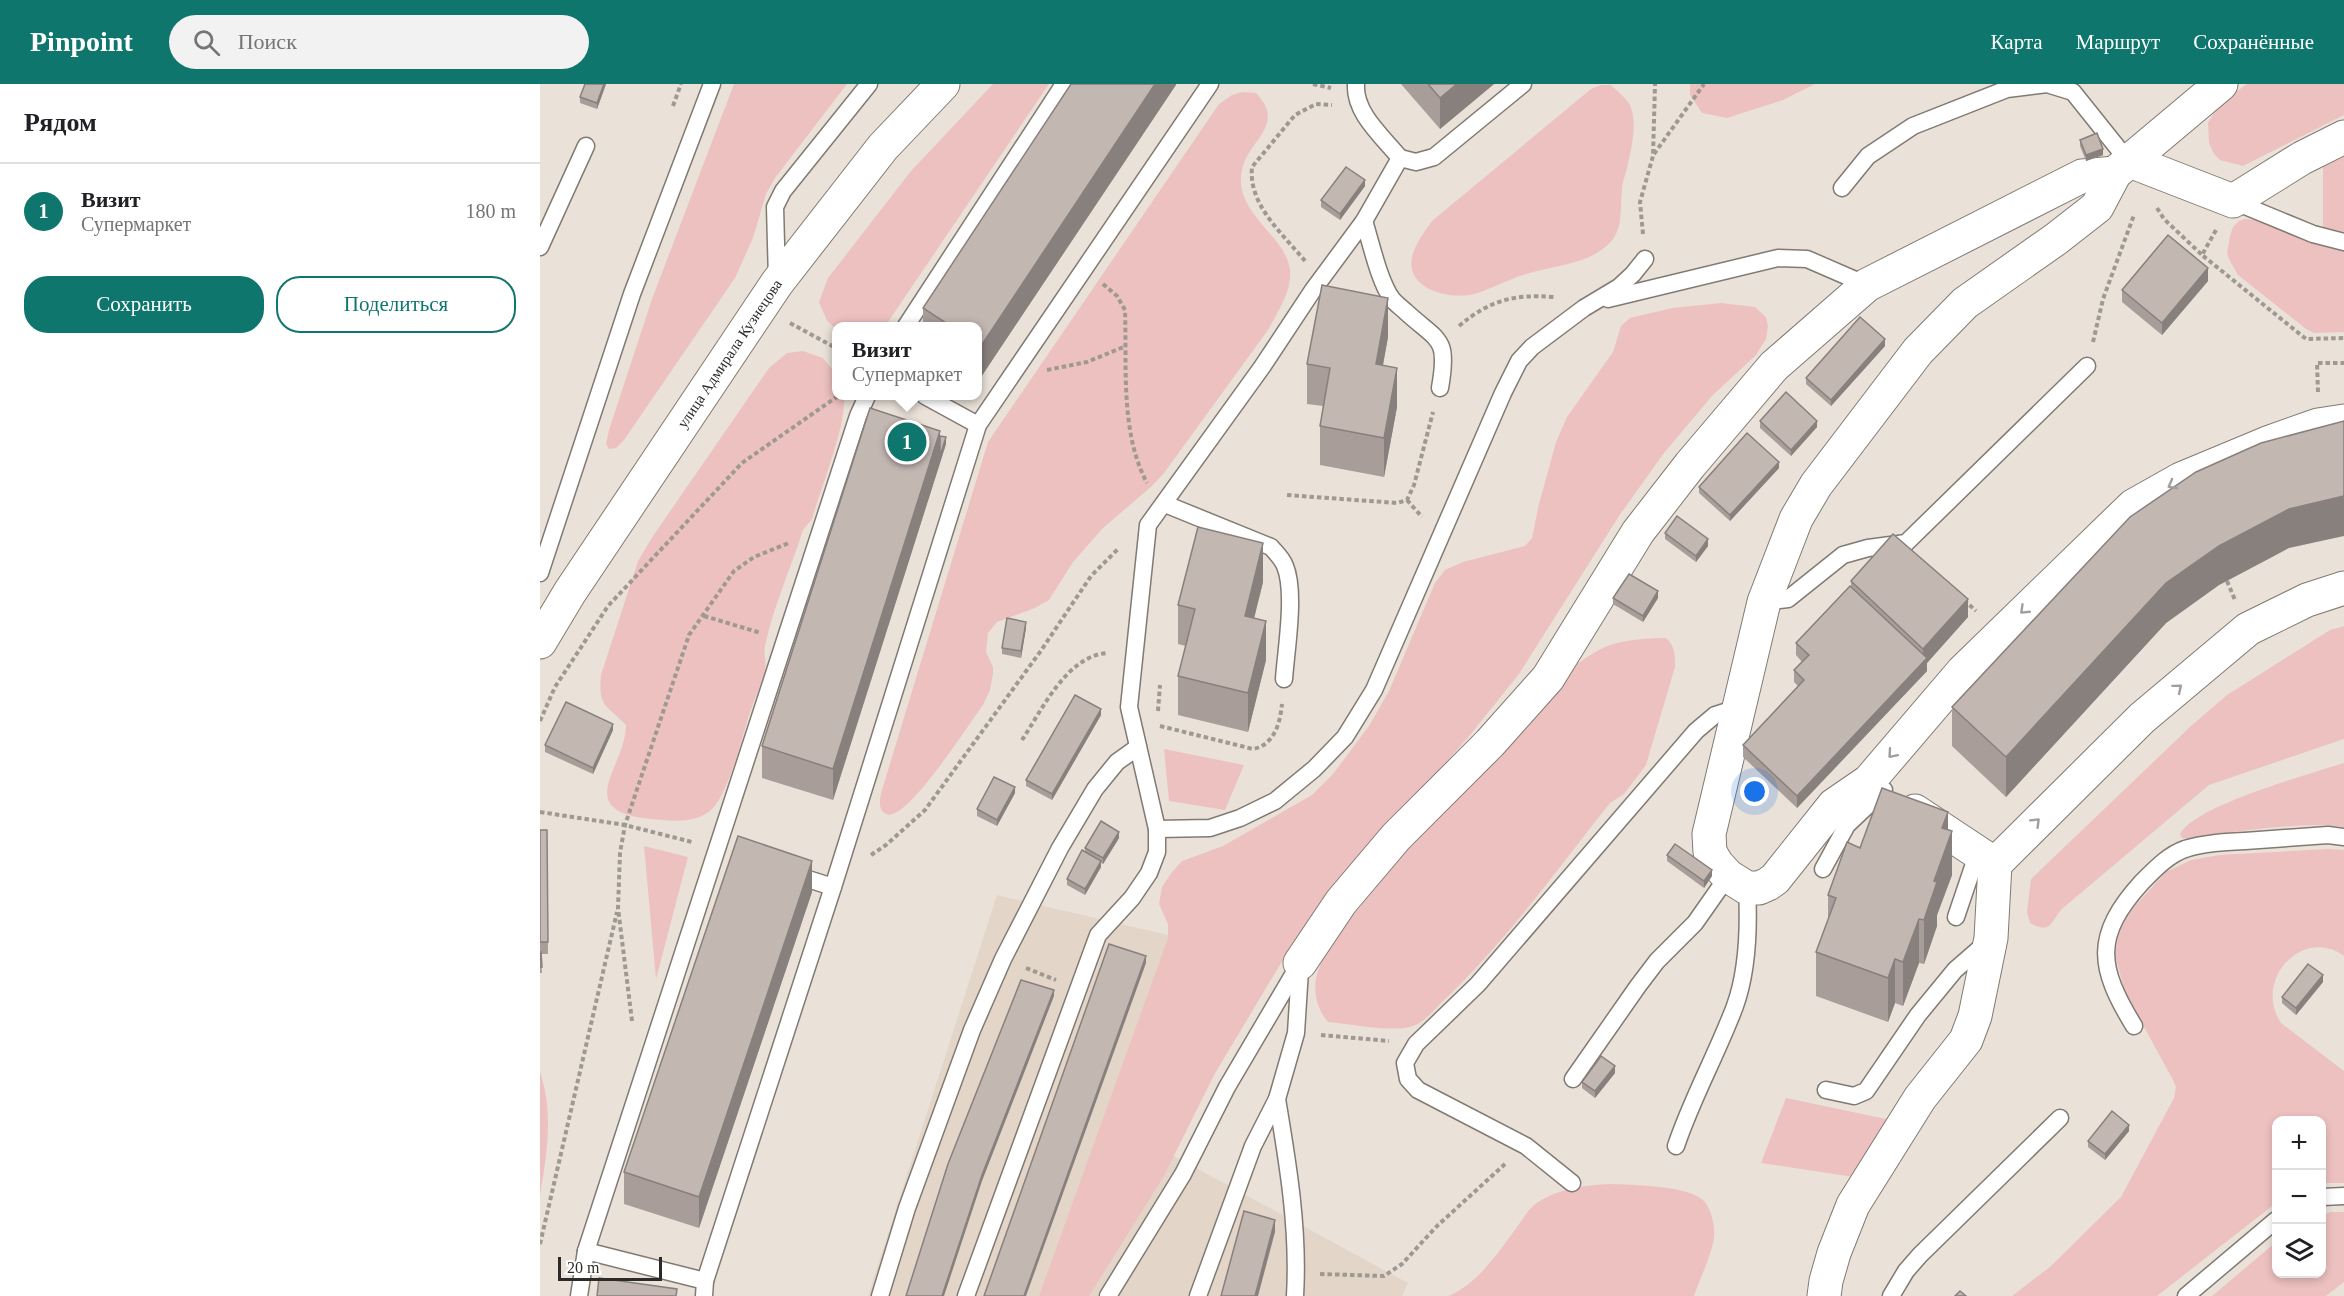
<!DOCTYPE html>
<html lang="ru">
<meta charset="utf-8">
<style>
:root{--surface:#fff;--page:#f2f2f2;--text:#202124;--muted:#757577;--line:#e0e0e0;--accent:#0f766e}
body{margin:0;font-family:Georgia,serif;background:var(--page);color:var(--text)}
.controls{position:absolute;right:18px;bottom:18px;display:grid;overflow:hidden;border-radius:12px;box-shadow:0 3px 9px #0003}
.controls button{width:54px;height:54px;display:grid;place-items:center;padding:0;border:0;border-bottom:2px solid var(--line);background:var(--surface);color:var(--text);font:30px sans-serif}
.scale{position:absolute;left:18px;bottom:15px;width:104px;box-sizing:border-box;padding-left:6px;border:3px solid #2d2a27;border-top:0;font-size:16px;line-height:21px;white-space:nowrap;color:#2d2a27;-webkit-text-stroke:4px #fff;paint-order:stroke}
.you{position:absolute;left:1215px;top:708px;width:21px;height:21px;margin:-15px;border:4px solid #fff;border-radius:50%;background:#1a73e8;box-shadow:0 0 0 9px #1a73e833}
.badge{display:grid;place-items:center;width:39px;height:39px;border-radius:50%;background:var(--accent);color:#fff;font-size:20px;font-weight:700}
.pin{position:absolute;translate:-50% -50%;border:3px solid #fff;box-shadow:0 2px 6px #0006}
.popup{position:absolute;left:292px;top:238px;width:150px;height:78px;box-sizing:border-box;display:grid;place-content:center;border-radius:12px;background:var(--surface);filter:drop-shadow(0 2px 4px #0005);font-size:20px;white-space:nowrap;color:var(--muted)}
.popup b{font-size:22px;color:var(--text)}
.popup::after{content:'';position:absolute;left:50%;top:100%;margin-left:-12px;border:12px solid transparent;border-top-color:var(--surface)}
.list{margin:0;padding:0;list-style:none}
h2{display:flex;justify-content:space-between;align-items:center;height:78px;margin:0;padding:0 24px;font-size:26px}
h2 small{font-size:20px;font-weight:400;color:var(--muted)}
.list li{display:grid;grid-template-columns:39px 1fr auto;gap:18px;align-items:center;box-sizing:border-box;height:96px;padding:0 24px;border-top:2px solid var(--line)}
.list b{display:block;font-size:22px;white-space:nowrap}
.list p{margin:0;font-size:20px;white-space:nowrap;color:var(--muted)}
.list em{font-size:20px;font-style:normal;color:var(--muted)}
.actions{display:flex;gap:12px;padding:18px 24px}
.actions a{flex:1;padding:14px 0;border:2px solid var(--accent);border-radius:24px;text-align:center;font-size:21px;color:var(--accent)}
.actions .main{background:var(--accent);color:#fff}
.icon{flex:none;width:33px;height:33px;fill:none;stroke:currentColor;stroke-width:2;stroke-linecap:round;stroke-linejoin:round}
.map{position:relative;flex:none;width:1804px;height:1212px;overflow:hidden}
header{display:flex;align-items:center;gap:36px;box-sizing:border-box;height:84px;padding:0 30px;background:var(--accent);color:#fff}
header strong{font-size:28px}
nav{display:flex;gap:33px;margin-inline-start:auto;font-size:21px}
.search{width:420px;height:54px;background:var(--page);display:flex;align-items:center;gap:15px;box-sizing:border-box;padding:0 21px;border-radius:33px;color:var(--muted);font-size:22px}
main{display:flex}
aside{flex:1;background:var(--surface)}
.map>svg:first-child{display:block}
.built{fill:#e3d6c8}
.green{fill:#edc1c0}
.lines{fill:none;stroke-linecap:round;stroke-linejoin:round}
.lane-casing{stroke:#817a72;stroke-width:19}
.street-casing{stroke:#817a72;stroke-width:35}
.secondary-casing{stroke:#817a72;stroke-width:35}
.path{stroke:#9f9992;stroke-width:4;stroke-dasharray:4.5 3;stroke-linecap:butt}
.lane{stroke:#fff;stroke-width:16}
.street{stroke:#fff;stroke-width:33}
.secondary{stroke:#fff;stroke-width:33}
.wall{fill:#a89d99}
.shaded-wall{fill:#88807d}
.building{fill:#c3b7b2;stroke:#88807d;stroke-width:1.5}
.oneway{stroke:#a09f9e}
.labels{text-anchor:middle;stroke-width:4.5;stroke-linejoin:round;paint-order:stroke}
.street-label{font-size:15px;fill:#2d2a27;stroke:#fff}
</style>
<header>
<strong>Pinpoint</strong>
<div class="search"><svg class="icon" aria-label="search" viewBox="0 0 24 24"><circle cx="10" cy="10" r="6"/><path d="M15 15l6 6"/></svg>Поиск</div>
<nav><a>Карта</a><a>Маршрут</a><a>Сохранённые</a></nav>
</header>
<main>
<aside>
<h2>Рядом<small></small></h2>
<ul class="list">
<li><span class="badge">1</span><div><b>Визит</b><p>Супермаркет</p></div><em>180 m</em></li>
</ul>
<div class="actions"><a class="main">Сохранить</a><a>Поделиться</a></div>
</aside>
<div class="map">
<svg width="1804" height="1212" viewBox="0 0 1804 1212">
<rect width="100%" height="100%" fill="#eae2d9"/>
<!-- built -->
<g class="built">
<polygon points="457,811 658,858 523,1212 328,1212"/>
<polygon points="599,1053 868,1199 862,1212 529,1212"/>
</g>
<!-- green -->
<g class="green">
<polygon points="194,0 307,0 235,94 226,110 213,154 195,194 84,356 76,364 69,365 66,360 69,346 112,215"/>
<polygon points="453,0 509,0 348,238 342,242 296,242 296,245 287,237 279,218 288,194 371,87"/>
<polygon points="1150,0 1275,0 1243,16 1187,34 1162,29 1150,11"/>
<polygon points="1707,0 1804,0 1804,31 1703,82 1680,76 1674,70 1669,59 1668,39 1679,20"/>
<path d="M1061 1H1071C1077 7 1086 14 1090 21 1098 40 1091 66 1087 84 1085 92 1082 99 1082 107 1080 122 1083 142 1073 155 1053 181 1014 181 986 190 969 195 945 208 930 211 898 215 856 199 877 160 881 152 887 144 892 137L1051 5Z"/>
<path d="M702 8 716 9C747 41 708 56 702 86 692 133 755 154 750 195 748 213 736 231 728 246L624 389 612 402 563 444 533 478 509 516 495 524 457 538 448 549 446 568 453 583V590L450 606 443 621C430 638 366 740 346 730 334 725 343 704 345 696L448 358 679 20 692 11Z"/>
<polygon points="1804,72 1804,149 1783,145 1783,83"/>
<polygon points="1705,135 1718,136 1772,158 1804,166 1804,248 1774,249 1766,245 1698,191 1690,177 1687,169 1690,152 1693,143 1699,137"/>
<polygon points="1181,219 1215,223 1226,233 1228,242 1226,255 1216,271 1172,312 1124,369 1079,432 979,590 930,651 790,810 750,864 674,991 624,1092 549,1212 499,1212 628,854 628,840 619,820 622,803 632,788 642,777 683,762 772,711 793,690 829,642 849,607 895,499 905,486 923,478 985,462 992,454 999,420 1016,358 1027,333 1073,268 1081,242 1090,234 1132,224"/>
<path d="M263 267 283 274 296 290V312H304C307 340 281 404 272 435L263 446C251 484 233 523 225 562 223 570 227 577 225 585 222 599 215 614 210 628 202 653 189 708 172 725 157 740 130 737 111 735 30 727 86 683 86 641 66 620 58 624 61 591L98 477 113 452 229 284 247 269Z"/>
<path d="M1804 542V655L1669 701 1523 824C1511 835 1513 852 1490 839L1487 828 1491 795 1651 642 1687 611 1790 546Z"/>
<path d="M1126 554C1135 562 1135 571 1135 583L1106 681 1084 710 1070 719C1016 787 965 859 902 918 893 927 883 940 870 943 845 948 814 940 788 938 776 924 772 905 778 887 787 859 817 827 835 805 873 757 914 712 954 666 985 632 1018 588 1059 566 1076 556 1106 554 1126 554Z"/>
<polygon points="624,665 704,681 685,726 629,717"/>
<path d="M1804 679V743C1766 738 1717 745 1678 750 1667 752 1654 757 1642 754L1640 750C1655 721 1770 690 1804 679Z"/>
<polygon points="104,762 148,773 116,895"/>
<path d="M1789 765 1804 766V872C1764 842 1712 895 1741 939L1804 987V1099H1782V1036H1736V1119L1617 1212H1472L1511 1182 1581 1113 1634 1014 1636 1003 1633 996 1585 908 1575 871 1579 846 1594 823 1626 788 1651 776 1679 771Z"/>
<path d="M0 988C14 1030 7 1069 0 1112Z"/>
<polygon points="1246,1014 1351,1036 1314,1093 1221,1079"/>
<path d="M1070 1100C1091 1101 1151 1101 1165 1118 1172 1128 1175 1142 1174 1154 1171 1173 1160 1194 1154 1212H909C939 1198 958 1169 977 1143 982 1136 988 1126 994 1121 1015 1105 1045 1101 1070 1100Z"/>
<polygon points="1791,1128 1804,1128 1804,1198 1786,1212 1672,1212 1736,1158 1736,1190 1782,1190 1782,1131"/>
</g>
<g class="lines">
<defs>
<g id="lane">
<polyline points="860,74 876,78 894,73 983,0"/>
<polyline points="1302,104 1328,72 1373,42 1467,5 1507,0 1533,8 1581,68 1590,77"/>
<polyline points="1693,117 1773,150 1804,158"/>
<path d="M824 137C831 159 839 197 852 215 856 220 862 224 866 228 899 258 909 253 900 304"/>
<polyline points="0,163 46,62"/>
<polyline points="237,196 235,123 243,107 329,0"/>
<polyline points="1068,215 1238,174 1267,175 1327,201"/>
<polyline points="366,242 524,0"/>
<polyline points="385,312 438,341"/>
<path d="M625 420 731 463C736 469 742 474 745 482 756 508 746 566 744 595"/>
<polyline points="0,489 92,210 172,0"/>
<polyline points="1224,518 1248,515 1303,471 1328,464 1366,459 1547,282"/>
<polyline points="617,745 670,744 700,734 735,717 774,685 805,653 834,606 963,309 979,277 992,263 1044,224 1079,203 1093,190 1105,175"/>
<polyline points="1283,785 1307,741 1344,706"/>
<polyline points="252,790 293,803"/>
<polyline points="1416,833 1438,768"/>
<path d="M1594 942C1558 883 1553 852 1602 798 1615 785 1628 771 1645 765 1664 759 1685 758 1705 757 1732 755 1760 753 1788 751L1804 753"/>
<polyline points="1033,995 1098,902 1117,877 1155,839 1188,792"/>
<polyline points="1286,1006 1314,1012 1326,1007 1378,931 1415,886 1446,859"/>
<path d="M737 1015C748 1080 759 1146 755 1212"/>
<path d="M1136 1062C1152 1014 1177 970 1195 922 1208 886 1209 842 1207 804"/>
<polyline points="1032,1099 986,1062 878,1006 868,995 865,979 876,960 938,900 1156,647 1175,631 1200,623"/>
<polyline points="1782,1113 1804,1112"/>
<polyline points="46,1167 165,1197"/>
<polyline points="39,1212 46,1167 318,332 327,312"/>
<polyline points="164,1212 165,1197 293,803 438,341 670,0"/>
<polyline points="340,1212 367,1124 432,946 463,875 520,764 555,705 577,678 598,663"/>
<path d="M426 1212 558 851 592 814 609 789 617 768V745L589 623 608 441 722 283 773 206 824 137 860 74C842 52 814 29 816 0"/>
<polyline points="568,1212 643,1090 687,1003 760,879"/>
<polyline points="658,1212 713,1062 737,1015 756,949 760,886"/>
<polyline points="1351,1212 1366,1187 1380,1171 1520,1034"/>
<polyline points="1646,1212 1736,1136"/>
</g>
<g id="street">
<polyline points="1681,0 1575,89 1557,123 1516,155 1425,219 1378,267 1276,401 1256,435 1224,518 1169,750 1170,768 1177,780 1188,792 1207,804 1219,804 1228,800 1235,795 1294,721 1329,697 1423,587 1593,422 1641,395 1730,358 1778,341 1804,337"/>
<polyline points="1590,77 1693,117 1762,74 1804,53"/>
<polyline points="1455,780 1602,634 1708,545 1767,516 1804,504"/>
<polyline points="760,879 801,818 856,753 950,659 1008,594 1098,448 1150,381 1234,282 1327,201 1542,92 1575,89"/>
<polyline points="1284,1212 1286,1197 1294,1169 1313,1121 1380,1014 1426,956 1435,932 1451,854 1455,780 1375,727"/>
</g>
<g id="secondary">
<path id="s1" d="M0 558 30 508 237 199 343 63 403 0"/>
</g>
</defs>
<!-- lane casing -->
<use href="#lane" class="lane-casing"/>
<!-- street casing -->
<use href="#street" class="street-casing"/>
<!-- secondary casing -->
<use href="#secondary" class="secondary-casing"/>
<!-- path -->
<g class="path">
<polyline points="773,0 791,4"/>
<polyline points="133,22 141,0"/>
<polyline points="1114,70 1164,0"/>
<polyline points="1617,124 1624,135 1662,171"/>
<polyline points="1676,146 1662,171 1766,255 1804,254"/>
<polyline points="1103,150 1100,118 1113,72 1115,0"/>
<path d="M765 177C743 150 708 121 712 83L755 31 776 20 792 21"/>
<path d="M563 200 577 212 585 226C587 283 580 348 607 399"/>
<polyline points="250,239 296,264"/>
<path d="M919 242C950 216 974 210 1014 213"/>
<polyline points="1553,258 1563,215 1594,131"/>
<polyline points="507,286 547,278 586,262"/>
<polyline points="1778,308 1777,279 1804,279"/>
<polyline points="747,411 857,419 867,416 874,401 893,328"/>
<polyline points="867,416 882,433"/>
<polyline points="1687,497 1695,516"/>
<polyline points="1424,516 1436,527"/>
<polyline points="164,532 221,549"/>
<polyline points="618,627 620,601"/>
<polyline points="0,637 15,603 68,522 202,379 298,312"/>
<path d="M620 642 713 665C734 661 740 640 742 620"/>
<path d="M482 656C502 626 527 571 568 569"/>
<polyline points="0,728 85,741 152,758"/>
<polyline points="331,771 346,761 385,726 500,568 551,492 579,464"/>
<polyline points="486,884 516,896"/>
<polyline points="92,937 78,824 80,769 85,741 149,551 194,487 214,473 249,459"/>
<polyline points="781,951 849,957"/>
<polyline points="0,1160 77,828"/>
<polyline points="780,1190 844,1192 862,1180 897,1142 965,1080"/>
</g>
<!-- lane -->
<use href="#lane" class="lane"/>
<!-- street -->
<use href="#street" class="street"/>
<!-- secondary -->
<use href="#secondary" class="secondary"/>
</g>
<!-- wall -->
<g class="wall">
<polygon points="66,0 57,25 40,19 40,13"/>
<polygon points="636,0 441,293 438,291 438,243 383,243 383,224"/>
<polygon points="861,0 954,0 900,45"/>
<polygon points="1540,56 1563,71 1546,77 1540,62"/>
<polygon points="825,102 800,136 781,123 781,116"/>
<polygon points="1668,197 1622,251 1582,218 1582,206"/>
<polygon points="848,253 843,281 857,323 844,393 780,381 780,342 783,322 767,320 767,280"/>
<polygon points="1345,262 1291,322 1266,300 1266,294"/>
<polygon points="1220,337 1277,343 1251,372 1220,344"/>
<polygon points="400,352 406,360 293,716 222,694 222,662"/>
<polygon points="1239,384 1190,437 1159,409 1159,403"/>
<polygon points="1125,449 1168,462 1156,478 1125,455"/>
<polygon points="1749,464 1679,501 1626,539 1466,713 1412,662 1412,623"/>
<polygon points="1311,497 1428,533 1387,579 1387,587 1257,724 1203,673 1203,661 1258,602 1254,598 1254,586 1262,578 1256,571 1256,559 1311,503"/>
<polygon points="723,498 714,534 726,576 708,648 638,631 638,592 646,562 638,560 638,521"/>
<polygon points="1073,514 1118,514 1103,538 1073,520"/>
<polygon points="486,544 481,574 462,570 462,564"/>
<polygon points="561,631 512,716 486,702 486,696"/>
<polygon points="73,646 53,690 5,668 5,661"/>
<polygon points="475,709 457,742 437,732 437,725"/>
<polygon points="0,746 7,746 8,870 1,870 2,889 0,889"/>
<polygon points="1408,746 1412,791 1397,831 1397,842 1384,880 1379,879 1363,922 1355,919 1348,938 1276,912 1276,868 1288,836 1288,811 1320,764"/>
<polygon points="579,754 563,780 561,779 561,783 545,811 527,801 527,795 545,768 545,764"/>
<polygon points="1127,771 1172,792 1164,804 1127,777"/>
<polygon points="272,808 159,1144 84,1120 84,1088"/>
<polygon points="1783,898 1756,931 1742,919 1742,913"/>
<polygon points="1075,989 1055,1014 1042,1004 1042,998"/>
<polygon points="1589,1047 1565,1076 1548,1063 1548,1057"/>
</g>
<!-- shaded-wall -->
<g class="shaded-wall">
<polygon points="64,0 66,0 57,25 57,19"/>
<polygon points="615,0 636,0 636,1 441,293 441,262"/>
<polygon points="917,0 954,0 900,45 900,14"/>
<polygon points="1563,65 1563,71 1546,77 1546,71"/>
<polygon points="825,96 825,102 800,136 800,130"/>
<polygon points="1668,184 1668,197 1622,251 1622,239"/>
<polygon points="848,214 848,253 836,319 836,280"/>
<polygon points="1345,255 1345,262 1291,322 1291,316"/>
<polygon points="857,284 857,323 844,393 844,354"/>
<polygon points="1277,337 1277,343 1251,372 1251,366"/>
<polygon points="400,347 400,372 406,353 406,360 293,716 293,685"/>
<polygon points="1239,378 1239,384 1190,437 1190,431"/>
<polygon points="1804,412 1804,452 1749,464 1679,501 1626,539 1466,713 1466,673 1626,499 1679,462 1749,425"/>
<polygon points="1168,455 1168,462 1156,478 1156,472"/>
<polygon points="723,459 723,498 705,571 705,532"/>
<polygon points="1118,507 1118,514 1103,538 1103,532"/>
<polygon points="1428,515 1428,533 1387,579 1387,587 1257,724 1257,712 1383,578 1383,565"/>
<polygon points="726,537 726,576 708,648 708,609"/>
<polygon points="486,538 486,544 481,574 481,567"/>
<polygon points="561,625 561,631 512,716 512,710"/>
<polygon points="73,640 73,646 53,690 53,684"/>
<polygon points="475,703 475,709 457,742 457,736"/>
<polygon points="1408,728 1408,757 1412,747 1412,791 1397,831 1397,842 1384,880 1384,836 1394,797 1402,744"/>
<polygon points="579,748 579,754 563,780 563,774"/>
<polygon points="272,777 272,808 159,1144 159,1113"/>
<polygon points="561,777 561,783 545,811 545,805"/>
<polygon points="1172,786 1172,792 1164,804 1164,797"/>
<polygon points="1379,835 1379,879 1363,922 1363,878"/>
<polygon points="606,872 606,879 486,1212 484,1212"/>
<polygon points="1355,875 1355,919 1348,938 1348,894"/>
<polygon points="1783,891 1783,898 1756,931 1756,924"/>
<polygon points="514,906 514,912 442,1097 404,1212 402,1212 442,1091"/>
<polygon points="1075,982 1075,989 1055,1014 1055,1007"/>
<polygon points="1589,1041 1589,1047 1565,1076 1565,1070"/>
<polygon points="735,1136 735,1148 718,1212 715,1212"/>
</g>
<!-- building -->
<g class="building">
<polygon points="45,0 64,0 57,19 40,13"/>
<polygon points="531,0 615,0 441,262 438,259 438,243 412,243 383,224"/>
<polygon points="888,0 917,0 900,14"/>
<polygon points="1557,49 1563,65 1546,71 1540,56"/>
<polygon points="806,83 825,96 800,130 781,116"/>
<polygon points="1628,151 1668,184 1622,239 1582,206"/>
<polygon points="782,201 848,214 836,280 857,284 844,354 780,342 790,284 767,280"/>
<polygon points="1320,233 1345,255 1291,316 1266,294"/>
<polygon points="1246,308 1277,337 1251,366 1220,337"/>
<polygon points="330,324 400,347 293,685 222,662"/>
<polygon points="1804,337 1804,412 1749,425 1679,462 1626,499 1466,673 1412,623 1590,433 1656,388 1721,359"/>
<polygon points="1207,349 1239,378 1190,431 1159,403"/>
<polygon points="400,352 406,353 400,372"/>
<polygon points="1137,432 1168,455 1156,472 1125,449"/>
<polygon points="658,443 723,459 705,532 726,537 708,609 638,592 655,525 638,521"/>
<polygon points="1353,450 1428,515 1383,565 1311,497"/>
<polygon points="1089,490 1118,507 1103,532 1073,514"/>
<polygon points="1310,502 1387,574 1257,712 1203,661 1264,596 1254,586 1269,571 1256,559"/>
<polygon points="467,534 486,538 481,567 462,564"/>
<polygon points="535,611 561,625 512,710 486,696"/>
<polygon points="26,618 73,640 53,684 5,661"/>
<polygon points="454,693 475,703 457,736 437,725"/>
<polygon points="1342,704 1408,728 1402,744 1412,747 1394,797 1397,798 1384,836 1379,835 1363,878 1355,875 1348,894 1276,868 1296,814 1288,811 1307,758 1320,764"/>
<polygon points="561,737 579,748 563,774 545,764"/>
<polygon points="0,746 7,746 8,858 0,858"/>
<polygon points="198,752 272,777 159,1113 84,1088"/>
<polygon points="1135,760 1172,786 1164,797 1127,771"/>
<polygon points="542,766 561,777 545,805 527,795"/>
<polygon points="569,860 606,872 484,1212 444,1212"/>
<polygon points="0,868 1,868 2,883 0,883"/>
<polygon points="1768,880 1783,891 1756,924 1742,913"/>
<polygon points="481,896 514,906 442,1091 402,1212 366,1212 408,1080"/>
<polygon points="1061,972 1075,982 1055,1007 1042,998"/>
<polygon points="1572,1027 1589,1041 1565,1070 1548,1057"/>
<polygon points="704,1127 735,1136 715,1212 681,1212"/>
<polygon points="59,1194 137,1205 136,1212 57,1212"/>
<polygon points="1420,1207 1426,1212 1415,1212"/>
</g>
<!-- one-way arrows -->
<defs><path id="oneway-chevron" d="M-2-3.5L2.5 0L-2 3.5" fill="none" stroke-width="1.6" stroke-linecap="round" stroke-linejoin="round" transform="scale(1.5)"/></defs>
<g class="oneway">
<use href="#oneway-chevron" transform="translate(1632 401) rotate(151)"/>
<use href="#oneway-chevron" transform="translate(1484 526) rotate(136)"/>
<use href="#oneway-chevron" transform="translate(1638 604) rotate(-40)"/>
<use href="#oneway-chevron" transform="translate(1352 670) rotate(131)"/>
<use href="#oneway-chevron" transform="translate(1496 738) rotate(-45)"/>
</g>
<g class="labels">
<!-- street labels -->
<g class="street-label">
<text dy="5" stroke="none"><textPath href="#s1" startOffset="345">улица Адмирала Кузнецова</textPath></text>
</g>
</g>
</svg>
<div class="controls">
<button>+</button>
<button>−</button>
<button><svg class="icon" aria-label="layers" viewBox="0 0 24 24"><path d="M12 4l9 5-9 5-9-5zM3 14l9 5 9-5"/></svg></button>
</div>
<div class="scale">20 m</div>
<div class="you"></div>
<div class="pin badge" style="left:367px;top:358px">1</div>
<div class="popup"><b>Визит</b>Супермаркет</div>
</div>
</main>
